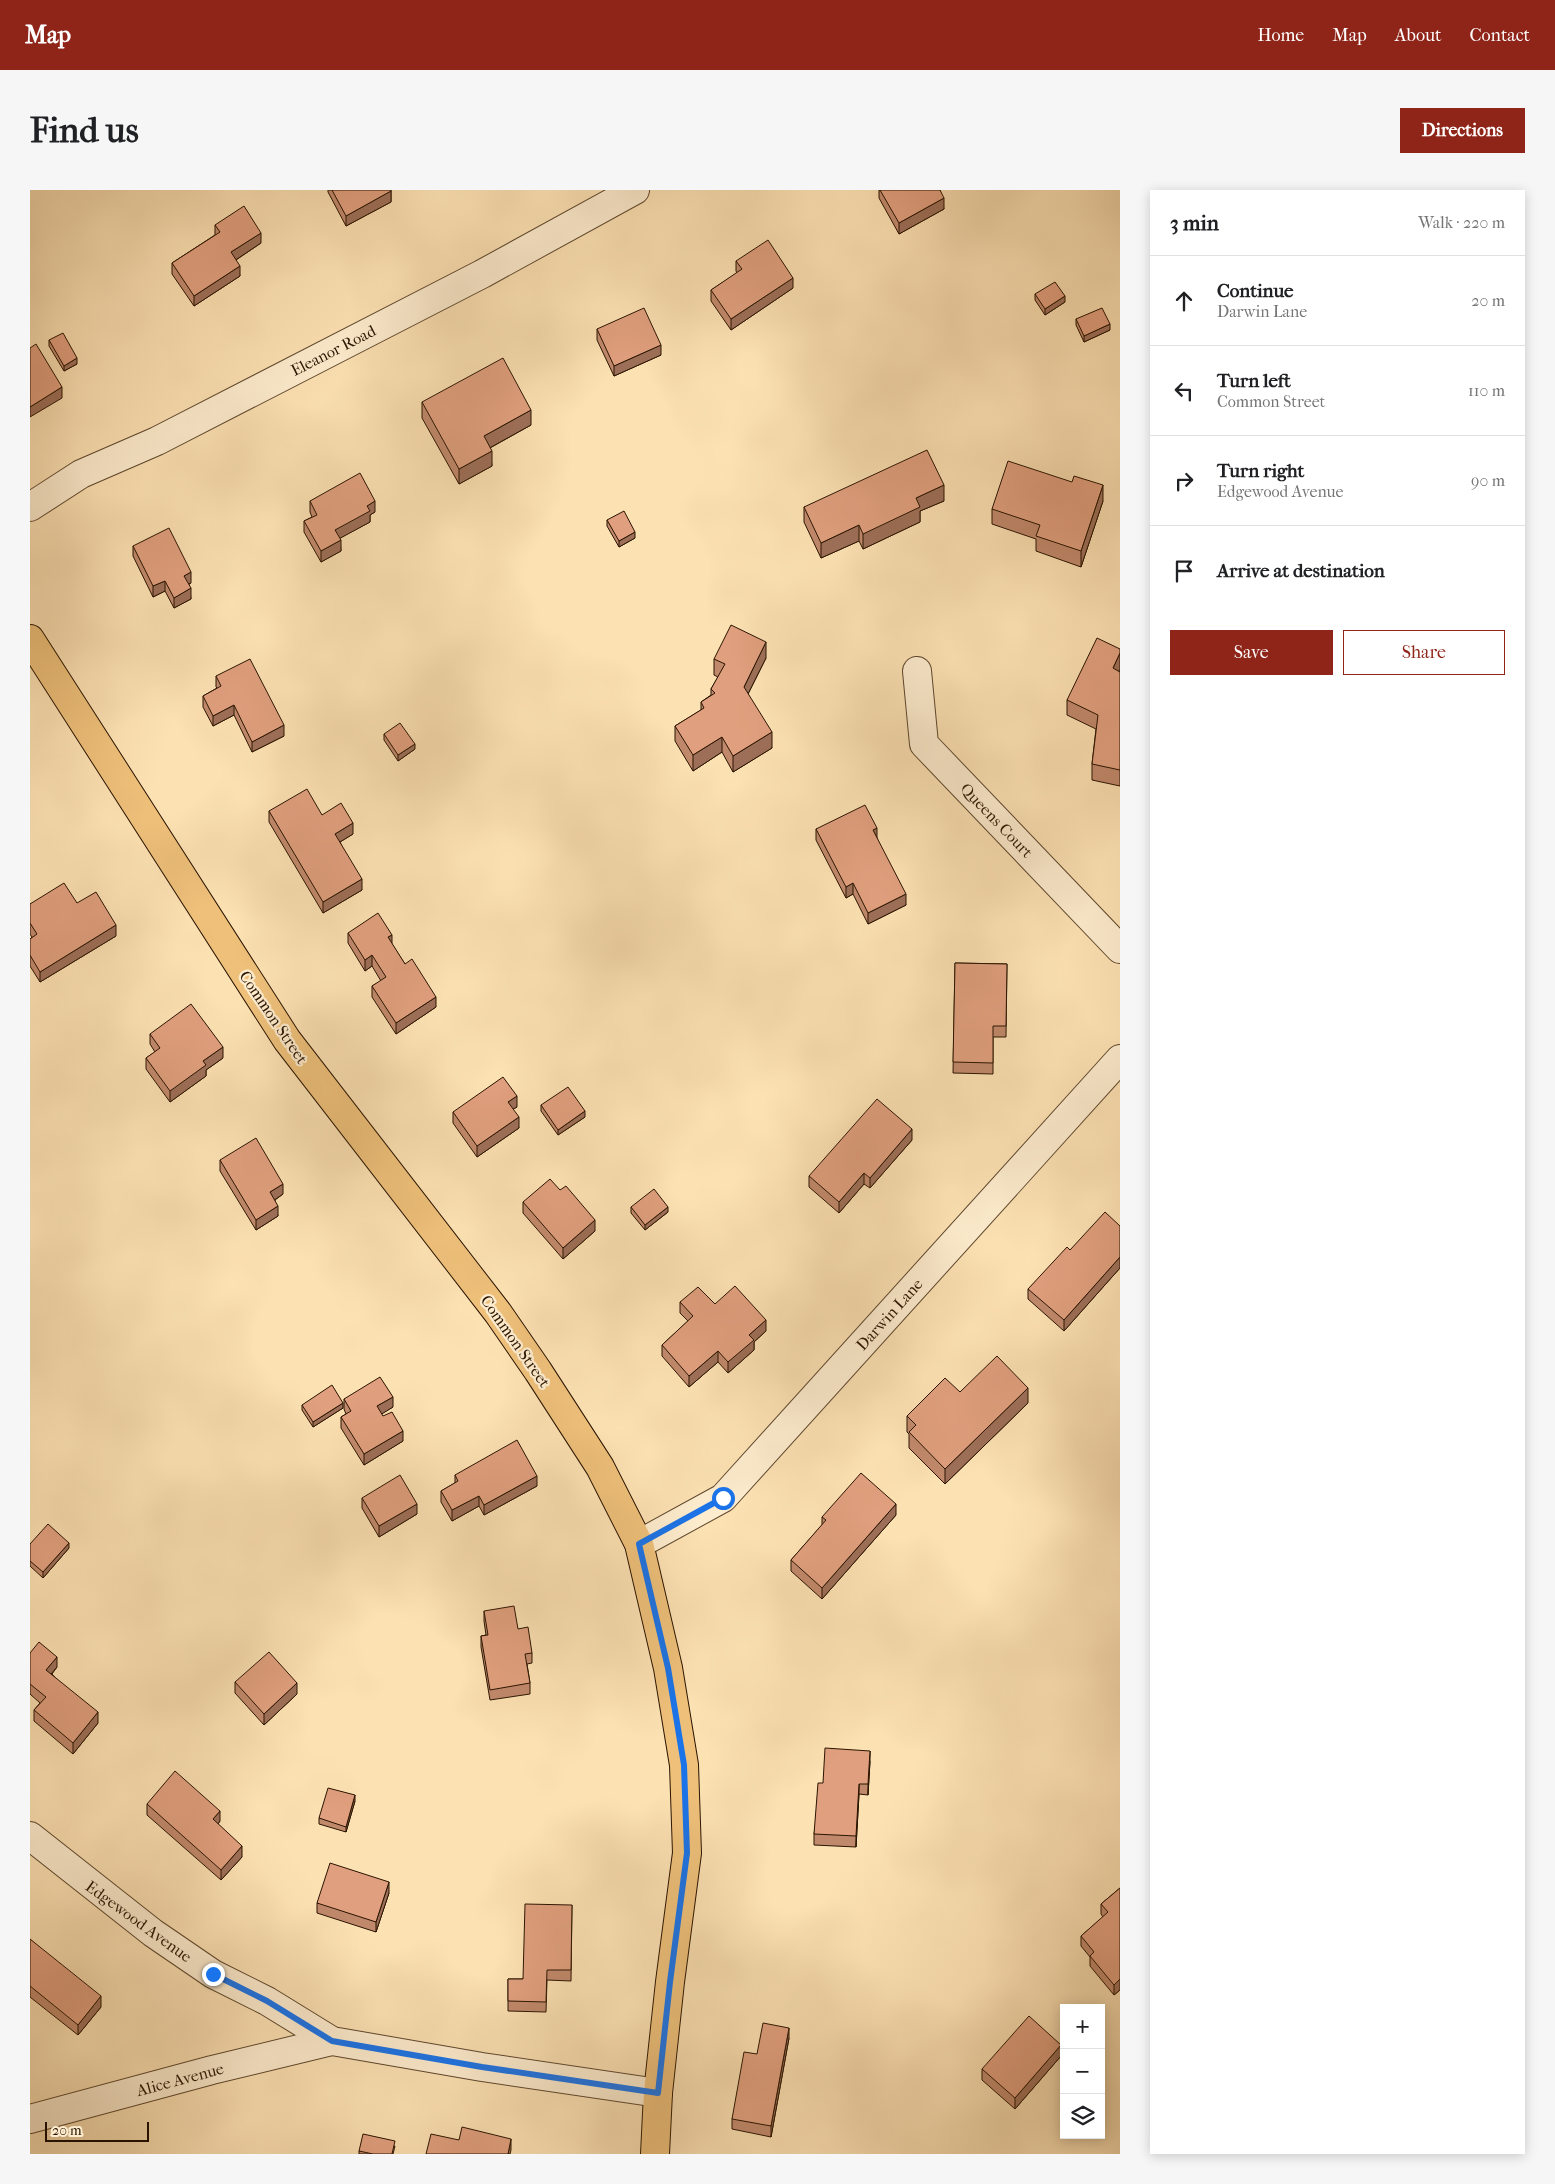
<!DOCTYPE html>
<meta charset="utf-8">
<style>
:root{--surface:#fff;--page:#f6f6f6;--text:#202124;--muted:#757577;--line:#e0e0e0;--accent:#8f2418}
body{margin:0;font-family:"IM FELL French Canon",serif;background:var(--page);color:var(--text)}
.controls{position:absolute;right:15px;bottom:15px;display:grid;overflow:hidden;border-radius:0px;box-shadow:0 2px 12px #0003}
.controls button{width:45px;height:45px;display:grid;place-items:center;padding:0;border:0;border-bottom:1px solid var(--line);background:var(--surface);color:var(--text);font:25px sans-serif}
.scale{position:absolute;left:15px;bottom:12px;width:104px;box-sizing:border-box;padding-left:5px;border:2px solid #2a1400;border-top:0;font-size:14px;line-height:18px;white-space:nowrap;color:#2a1400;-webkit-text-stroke:4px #fdecce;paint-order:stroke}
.stop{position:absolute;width:15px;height:15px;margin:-11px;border:4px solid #1a73e8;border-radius:50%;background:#fff}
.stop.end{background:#1a73e8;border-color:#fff;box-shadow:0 1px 5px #0008}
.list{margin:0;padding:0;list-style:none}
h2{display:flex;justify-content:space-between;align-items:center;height:65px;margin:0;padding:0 20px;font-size:21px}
h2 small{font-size:16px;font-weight:400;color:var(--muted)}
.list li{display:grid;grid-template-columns:32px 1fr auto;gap:15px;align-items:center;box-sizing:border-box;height:90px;padding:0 20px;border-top:1px solid var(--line)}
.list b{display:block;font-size:19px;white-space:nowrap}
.list p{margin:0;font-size:16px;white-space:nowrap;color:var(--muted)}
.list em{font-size:16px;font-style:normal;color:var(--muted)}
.actions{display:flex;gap:10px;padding:15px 20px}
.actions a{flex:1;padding:11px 0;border:1px solid var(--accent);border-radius:0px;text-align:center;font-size:18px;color:var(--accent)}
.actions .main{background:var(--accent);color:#fff}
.icon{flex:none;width:28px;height:28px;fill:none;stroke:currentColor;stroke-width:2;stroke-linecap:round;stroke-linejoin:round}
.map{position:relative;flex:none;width:1090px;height:1964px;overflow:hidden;border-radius:0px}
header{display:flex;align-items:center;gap:30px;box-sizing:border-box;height:70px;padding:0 25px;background:var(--accent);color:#fff}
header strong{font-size:24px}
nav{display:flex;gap:28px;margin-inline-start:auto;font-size:18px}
.intro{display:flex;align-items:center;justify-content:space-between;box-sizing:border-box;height:120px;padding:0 30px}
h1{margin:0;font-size:35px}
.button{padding:12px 22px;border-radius:0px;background:var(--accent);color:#fff;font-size:18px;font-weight:700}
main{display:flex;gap:30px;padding:0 30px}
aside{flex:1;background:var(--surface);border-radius:0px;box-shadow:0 2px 12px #0003}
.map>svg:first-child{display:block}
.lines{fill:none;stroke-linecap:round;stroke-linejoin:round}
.minor-casing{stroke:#5e472d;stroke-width:30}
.primary-casing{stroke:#2a1400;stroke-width:30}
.minor{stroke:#fdecce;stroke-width:28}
.primary{stroke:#eec07a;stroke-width:28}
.wall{fill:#c1896c;stroke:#2a1400}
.shaded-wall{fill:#9d6f58;stroke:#2a1400}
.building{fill:#e09f7e;stroke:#2a1400}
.route{stroke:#1a73e8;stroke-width:6}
.labels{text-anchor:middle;stroke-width:4.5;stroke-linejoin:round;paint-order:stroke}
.street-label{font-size:16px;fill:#2a1400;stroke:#fdecce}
</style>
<header>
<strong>Map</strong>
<nav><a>Home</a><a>Map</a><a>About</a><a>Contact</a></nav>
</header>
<div class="intro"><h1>Find us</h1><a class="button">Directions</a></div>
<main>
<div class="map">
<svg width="1090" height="1964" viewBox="0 0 1090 1964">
<rect width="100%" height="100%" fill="#fce1b3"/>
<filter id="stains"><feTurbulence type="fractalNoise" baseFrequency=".004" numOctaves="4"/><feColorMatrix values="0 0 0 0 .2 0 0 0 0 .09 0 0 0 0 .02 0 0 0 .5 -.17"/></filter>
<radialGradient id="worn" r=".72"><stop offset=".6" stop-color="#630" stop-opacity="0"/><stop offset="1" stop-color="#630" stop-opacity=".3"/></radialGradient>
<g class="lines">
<defs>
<g id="minor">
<polyline points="0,317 51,284 127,251 452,84 605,0"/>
<polyline points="887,481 894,554 1090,759"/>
<polyline points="609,1354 693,1308 1090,869"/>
<polyline points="0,1646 123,1743 183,1784 237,1811 302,1851 452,1877 628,1903"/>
<polyline points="0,1929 182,1880 302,1851"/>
</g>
<polyline id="primary" points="0,449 257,850 468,1123 508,1181 570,1277 609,1354 638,1478 654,1575 657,1663 640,1792 628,1903 625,1964"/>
</defs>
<!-- minor casing -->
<use href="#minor" class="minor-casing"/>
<!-- primary casing -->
<use href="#primary" class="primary-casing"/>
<!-- minor -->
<use href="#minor" class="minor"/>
<!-- primary -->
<use href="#primary" class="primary"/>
</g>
<!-- wall -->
<g class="wall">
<polygon points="298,0 361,0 361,12 316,36 298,2"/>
<polygon points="849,0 910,0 914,19 869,44 849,8"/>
<polygon points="185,35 231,53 206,70 210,86 164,116 142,84 142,73 185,45"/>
<polygon points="706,71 763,98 701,140 681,111 681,100 707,83 706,81"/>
<polygon points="1005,104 1035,112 1015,125 1005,110"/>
<polygon points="1046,129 1080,140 1054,152 1046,135"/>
<polygon points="567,139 631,165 584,186 567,150"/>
<polygon points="19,150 47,174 34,181 19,156"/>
<polygon points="392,212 501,235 460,258 462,276 429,294 392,228"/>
<polygon points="280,311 345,322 340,325 340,332 310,348 311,361 291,372 274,342 274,331 282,327 280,322"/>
<polygon points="914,311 890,321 890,332 833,359 829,351 791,368 774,332 774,317"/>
<polygon points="1073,311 1051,377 1006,361 1006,349 962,334 962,319"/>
<polygon points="577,330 605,348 589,357 577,336"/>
<polygon points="103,356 161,393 159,394 161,409 144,418 135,401 123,407 103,366"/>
<polygon points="736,468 718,504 742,558 703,582 692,562 663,581 645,551 645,536 671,520 671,512 681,505 681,499 688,487 684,485 684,469"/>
<polygon points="1089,481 1090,482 1090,596 1062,590 1062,574 1066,539 1037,525 1037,510"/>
<polygon points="186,486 254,546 222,562 204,525 183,536 173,517 173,506 187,498 186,497"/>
<polygon points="354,544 385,559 368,571 354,550"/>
<polygon points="239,621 292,625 323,644 310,652 332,700 293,723 239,632"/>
<polygon points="786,639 847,648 876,715 838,734 823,704 816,708 786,650"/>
<polygon points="47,713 86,746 10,792 0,776 0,749 2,747 0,744 0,714"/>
<polygon points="318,743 362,754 375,774 406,817 366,844 342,807 342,796 351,791 342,776 335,781 318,753"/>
<polygon points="925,773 977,774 976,847 963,847 963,884 923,883"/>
<polygon points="120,844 193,868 176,880 176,886 140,912 116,879 116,868 125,862 120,854"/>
<polygon points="511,915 555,927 528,945 511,921"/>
<polygon points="487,917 483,919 489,938 447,967 423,933 423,922"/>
<polygon points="882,950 840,998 834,994 809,1023 779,997 779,986"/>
<polygon points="190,970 253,1004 245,1010 248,1026 226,1040 190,981"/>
<polygon points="530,1000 565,1041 533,1069 493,1023 493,1012"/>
<polygon points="601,1017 638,1022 615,1040 601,1023"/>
<polygon points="1090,1036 1090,1078 1034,1141 998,1109 998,1099 1040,1060"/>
<polygon points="650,1112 685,1114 736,1141 724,1152 724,1160 698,1183 688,1172 659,1197 632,1166 632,1155 658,1131 650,1123"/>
<polygon points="930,1202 998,1213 915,1294 879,1258 879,1244 877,1242 877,1226"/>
<polygon points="314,1209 363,1217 351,1224 373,1251 334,1275 311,1238 311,1227 316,1224 314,1219"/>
<polygon points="272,1215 313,1218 283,1237 272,1220"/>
<polygon points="425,1285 507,1296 454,1325 449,1316 422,1331 411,1312 411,1301 425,1293"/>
<polygon points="332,1308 387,1324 349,1347 332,1318"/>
<polygon points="866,1325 792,1409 761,1381 761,1370 792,1335 792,1327"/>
<polygon points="0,1354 39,1358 13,1388 0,1376"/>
<polygon points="454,1421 502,1463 502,1473 497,1474 500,1493 500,1504 460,1510 451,1457 451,1446 456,1445 454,1431"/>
<polygon points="0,1463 27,1477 22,1484 68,1533 43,1564 4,1531 4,1520 10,1513 0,1504"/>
<polygon points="205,1492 267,1504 234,1535 205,1503"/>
<polygon points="840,1571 838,1605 829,1604 826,1657 784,1655 784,1644 793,1593"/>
<polygon points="325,1611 316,1642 289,1634 289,1628"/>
<polygon points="117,1614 190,1631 188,1634 212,1667 191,1690 117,1625"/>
<polygon points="1090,1698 1090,1800 1084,1805 1060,1776 1060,1767 1051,1756 1051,1746 1073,1727 1071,1724 1071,1714"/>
<polygon points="359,1703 346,1742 287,1723 287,1713"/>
<polygon points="542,1715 541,1791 517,1790 516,1822 478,1821 478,1789 493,1789"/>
<polygon points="0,1749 71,1817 48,1845 0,1807"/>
<polygon points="759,1848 741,1947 702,1939 702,1929 727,1864"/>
<polygon points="1031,1866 985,1919 952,1890 952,1879"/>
<polygon points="365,1956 363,1964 329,1964 329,1961"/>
</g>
<!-- shaded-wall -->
<g class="shaded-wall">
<polygon points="361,1 361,12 316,36 316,26"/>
<polygon points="914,8 914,19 869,44 869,33"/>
<polygon points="231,43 231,53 201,73 201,62"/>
<polygon points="210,76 210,86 164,116 164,106"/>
<polygon points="763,88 763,98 701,140 701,129"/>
<polygon points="1035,106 1035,112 1015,125 1015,119"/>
<polygon points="1080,134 1080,140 1054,152 1054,146"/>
<polygon points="631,155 631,165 584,186 584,176"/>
<polygon points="47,168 47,174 34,181 34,176"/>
<polygon points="32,197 32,208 0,227 0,217"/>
<polygon points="501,220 501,235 454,261 454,246"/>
<polygon points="462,261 462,276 429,294 429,279"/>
<polygon points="914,295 914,311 890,321 890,332 833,359 833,344 886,308"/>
<polygon points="1073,295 1073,311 1051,377 1051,361"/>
<polygon points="345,311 345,322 340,325 340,332 305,351 305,340 337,316"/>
<polygon points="829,335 829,351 791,368 791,353"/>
<polygon points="605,342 605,348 589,357 589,351"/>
<polygon points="311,350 311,361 291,372 291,361"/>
<polygon points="161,382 161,393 154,396 154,386"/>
<polygon points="135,391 135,401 123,407 123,396"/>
<polygon points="161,398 161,409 144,418 144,408"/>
<polygon points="736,452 736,468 714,512 714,497"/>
<polygon points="1090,463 1090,479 1083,494 1083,478"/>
<polygon points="204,515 204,525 183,536 183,526"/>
<polygon points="254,535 254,546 222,562 222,552"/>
<polygon points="742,542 742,558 703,582 703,566"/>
<polygon points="692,547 692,562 663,581 663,565"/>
<polygon points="385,554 385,559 368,571 368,565"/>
<polygon points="323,633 323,644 305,655 305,644"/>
<polygon points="847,638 847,648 843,640"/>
<polygon points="332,689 332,700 293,723 293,712"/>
<polygon points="823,693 823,704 816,708 816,697"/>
<polygon points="876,704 876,715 838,734 838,723"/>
<polygon points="86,735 86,746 10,792 10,782"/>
<polygon points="362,745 362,756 358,747"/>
<polygon points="342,765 342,776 335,781 335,770"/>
<polygon points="406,807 406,817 366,844 366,833"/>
<polygon points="193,857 193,868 176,880 176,886 140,912 140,901 173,871"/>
<polygon points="487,906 487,917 478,922 478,912"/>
<polygon points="555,921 555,927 528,945 528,940"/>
<polygon points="489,927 489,938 447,967 447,956"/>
<polygon points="882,939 882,950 840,998 840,988"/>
<polygon points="834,983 834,994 809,1023 809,1012"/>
<polygon points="253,994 253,1004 240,1013 240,1002"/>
<polygon points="248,1016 248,1026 226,1040 226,1030"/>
<polygon points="638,1017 638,1022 615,1040 615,1035"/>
<polygon points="565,1030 565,1041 533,1069 533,1058"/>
<polygon points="1090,1067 1090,1078 1034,1141 1034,1130"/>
<polygon points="736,1130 736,1141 724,1152 724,1160 698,1183 698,1172 719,1145"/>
<polygon points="688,1161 688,1172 659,1197 659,1186"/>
<polygon points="998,1198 998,1213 915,1294 915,1279"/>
<polygon points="363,1207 363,1217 347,1227 347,1216"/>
<polygon points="313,1213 313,1218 283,1237 283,1232"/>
<polygon points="373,1241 373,1251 334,1275 334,1264"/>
<polygon points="507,1286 507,1296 454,1325 454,1315"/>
<polygon points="449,1306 449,1316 422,1331 422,1320"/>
<polygon points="387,1314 387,1324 349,1347 349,1336"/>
<polygon points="866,1314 866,1325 792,1409 792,1398"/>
<polygon points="39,1353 39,1358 13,1388 13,1382"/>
<polygon points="27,1467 27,1477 16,1490 16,1480"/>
<polygon points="267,1493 267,1504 234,1535 234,1524"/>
<polygon points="68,1522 68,1533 43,1564 43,1553"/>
<polygon points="840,1561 840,1571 838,1605 838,1594"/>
<polygon points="829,1594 829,1604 826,1657 826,1646"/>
<polygon points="325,1605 325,1611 316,1642 316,1637"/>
<polygon points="190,1621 190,1631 183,1640 183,1629"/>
<polygon points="212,1656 212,1667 191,1690 191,1680"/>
<polygon points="359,1692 359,1703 346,1742 346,1732"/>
<polygon points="1090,1789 1090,1800 1084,1805 1084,1795"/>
<polygon points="71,1806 71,1817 48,1845 48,1835"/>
<polygon points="759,1838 759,1848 741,1947 741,1936"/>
<polygon points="1031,1855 1031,1866 985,1919 985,1908"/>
<polygon points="481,1949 481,1960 480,1964 478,1964"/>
</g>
<!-- building -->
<g class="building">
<polygon points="302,0 361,0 361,1 316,26"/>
<polygon points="850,0 910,0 914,8 869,33"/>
<polygon points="214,16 231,43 201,62 210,76 164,106 142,73 190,42 185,35"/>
<polygon points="738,50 763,88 701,129 681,100 712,79 706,71"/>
<polygon points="1025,92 1035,106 1015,119 1005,104"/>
<polygon points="614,118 631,155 584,176 567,139"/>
<polygon points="1072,118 1080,134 1054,146 1046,129"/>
<polygon points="33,143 47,168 34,176 19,150"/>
<polygon points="6,154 32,197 0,217 0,158"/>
<polygon points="473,168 501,220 454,246 462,261 429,279 392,212"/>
<polygon points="897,260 914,295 886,308 890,317 833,344 829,335 791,353 774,317"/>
<polygon points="978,271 1042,292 1044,286 1073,295 1051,361 1006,346 1010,335 962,319"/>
<polygon points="330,283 345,311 337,316 340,321 305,340 311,350 291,361 274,331 287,325 280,311"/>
<polygon points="594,321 605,342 589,351 577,330"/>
<polygon points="139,338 161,382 154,386 161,398 144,408 135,391 123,396 103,356"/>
<polygon points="701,435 736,452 714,497 742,542 703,566 692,547 663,565 645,536 674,518 671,512 685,503 681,499 695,474 684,469"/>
<polygon points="1067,448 1090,459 1090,463 1083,478 1090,482 1090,580 1062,574 1068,525 1037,510"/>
<polygon points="220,469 254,535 222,552 204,515 183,526 173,506 191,496 186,486"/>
<polygon points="370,533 385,554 368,565 354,544"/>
<polygon points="277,599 292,625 311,613 323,633 305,644 332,689 293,712 239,621"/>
<polygon points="835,615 847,638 843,640 876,704 838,723 823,693 816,697 786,639"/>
<polygon points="34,693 47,713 66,702 86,735 10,782 0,765 0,749 7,744 0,733 0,714"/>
<polygon points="348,723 362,745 358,747 375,774 382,769 406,807 366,833 342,796 356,787 342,765 335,770 318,743"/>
<polygon points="925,773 977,774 976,836 963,836 963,873 923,872"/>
<polygon points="161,814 193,857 173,871 176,875 140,901 116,868 130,858 120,844"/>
<polygon points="473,887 487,906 478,912 489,927 447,956 423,922"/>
<polygon points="538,897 555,921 528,940 511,915"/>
<polygon points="847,909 882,939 840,988 834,983 809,1012 779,986"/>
<polygon points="226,948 253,994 240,1002 248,1016 226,1030 190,970"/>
<polygon points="520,989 530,1000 536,996 565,1030 533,1058 493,1012"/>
<polygon points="624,999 638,1017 615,1035 601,1017"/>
<polygon points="1075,1022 1090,1036 1090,1067 1034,1130 998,1099 1037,1057 1040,1060"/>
<polygon points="705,1096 736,1130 719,1145 724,1150 698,1172 688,1161 659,1186 632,1155 663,1126 650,1112 668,1097 685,1114"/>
<polygon points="967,1166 998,1198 915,1279 879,1242 886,1235 877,1226 915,1188 930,1202"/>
<polygon points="350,1187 363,1207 347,1216 353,1226 362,1222 373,1241 334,1264 311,1227 321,1221 314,1209"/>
<polygon points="302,1195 313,1213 283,1232 272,1215"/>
<polygon points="487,1250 507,1286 454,1315 449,1306 422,1320 411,1301 428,1291 425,1285"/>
<polygon points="831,1283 866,1314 792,1398 761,1370 796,1330 792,1327"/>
<polygon points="370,1285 387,1314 349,1336 332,1308"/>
<polygon points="18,1334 39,1353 13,1382 0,1371 0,1354"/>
<polygon points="484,1416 488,1439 498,1437 502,1463 495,1464 500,1493 460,1500 451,1446 458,1445 454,1421"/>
<polygon points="9,1452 27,1467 16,1480 68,1522 43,1553 4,1520 16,1507 0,1494 0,1463"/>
<polygon points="239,1462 267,1493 234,1524 205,1492"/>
<polygon points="795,1558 840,1561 838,1594 829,1594 826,1646 784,1644 788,1593 793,1593"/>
<polygon points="145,1581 190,1621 183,1629 212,1656 191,1680 117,1614"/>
<polygon points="298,1598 325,1605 316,1637 289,1628"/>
<polygon points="300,1673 359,1692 346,1732 287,1713"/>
<polygon points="1090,1698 1090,1789 1084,1795 1060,1766 1064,1762 1051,1746 1078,1722 1071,1714"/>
<polygon points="495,1714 542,1715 541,1780 517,1780 516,1812 478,1811 478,1789 493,1789"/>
<polygon points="0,1749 71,1806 48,1835 0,1796"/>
<polygon points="999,1826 1031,1855 985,1908 952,1879"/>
<polygon points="733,1833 759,1838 741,1936 702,1929 714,1862 727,1864"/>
<polygon points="432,1937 481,1949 478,1964 396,1964 401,1944 429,1950"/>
<polygon points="333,1944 365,1951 362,1964 343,1964 329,1961"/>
</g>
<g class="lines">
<!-- route -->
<polyline class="route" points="183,1784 237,1811 302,1851 452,1877 628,1903 640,1792 657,1663 654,1575 638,1478 609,1354 693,1308"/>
</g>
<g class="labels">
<!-- street labels -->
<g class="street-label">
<text transform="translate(303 160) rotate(-27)" y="6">Eleanor Road</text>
<text transform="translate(967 630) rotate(46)" y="6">Queens Court</text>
<text transform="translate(244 827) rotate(56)" y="6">Common Street</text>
<text transform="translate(859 1124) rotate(-48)" y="6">Darwin Lane</text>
<text transform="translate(486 1151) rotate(55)" y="6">Common Street</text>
<text transform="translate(109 1731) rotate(36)" y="6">Edgewood Avenue</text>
<text transform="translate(150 1889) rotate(-15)" y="6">Alice Avenue</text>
</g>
</g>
<rect width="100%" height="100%" filter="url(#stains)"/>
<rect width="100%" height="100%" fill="url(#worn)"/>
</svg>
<div class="controls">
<button>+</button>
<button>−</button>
<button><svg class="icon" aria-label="layers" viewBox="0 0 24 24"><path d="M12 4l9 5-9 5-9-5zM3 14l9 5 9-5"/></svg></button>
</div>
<div class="scale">20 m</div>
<div class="stop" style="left:693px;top:1308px"></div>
<div class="stop end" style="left:183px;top:1784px"></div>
</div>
<aside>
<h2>3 min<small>Walk · 220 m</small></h2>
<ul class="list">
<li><svg class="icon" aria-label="ahead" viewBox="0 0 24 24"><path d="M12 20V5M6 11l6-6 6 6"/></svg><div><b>Continue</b><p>Darwin Lane</p></div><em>20 m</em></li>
<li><svg class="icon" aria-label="left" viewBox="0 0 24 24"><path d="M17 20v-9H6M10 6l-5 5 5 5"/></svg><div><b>Turn left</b><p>Common Street</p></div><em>110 m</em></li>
<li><svg class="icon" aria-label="right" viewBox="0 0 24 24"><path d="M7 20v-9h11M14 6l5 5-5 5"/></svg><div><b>Turn right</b><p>Edgewood Avenue</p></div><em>90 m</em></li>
<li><svg class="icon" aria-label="arrive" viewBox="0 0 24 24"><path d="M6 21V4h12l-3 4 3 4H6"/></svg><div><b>Arrive at destination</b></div></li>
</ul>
<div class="actions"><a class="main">Save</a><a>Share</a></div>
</aside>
</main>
